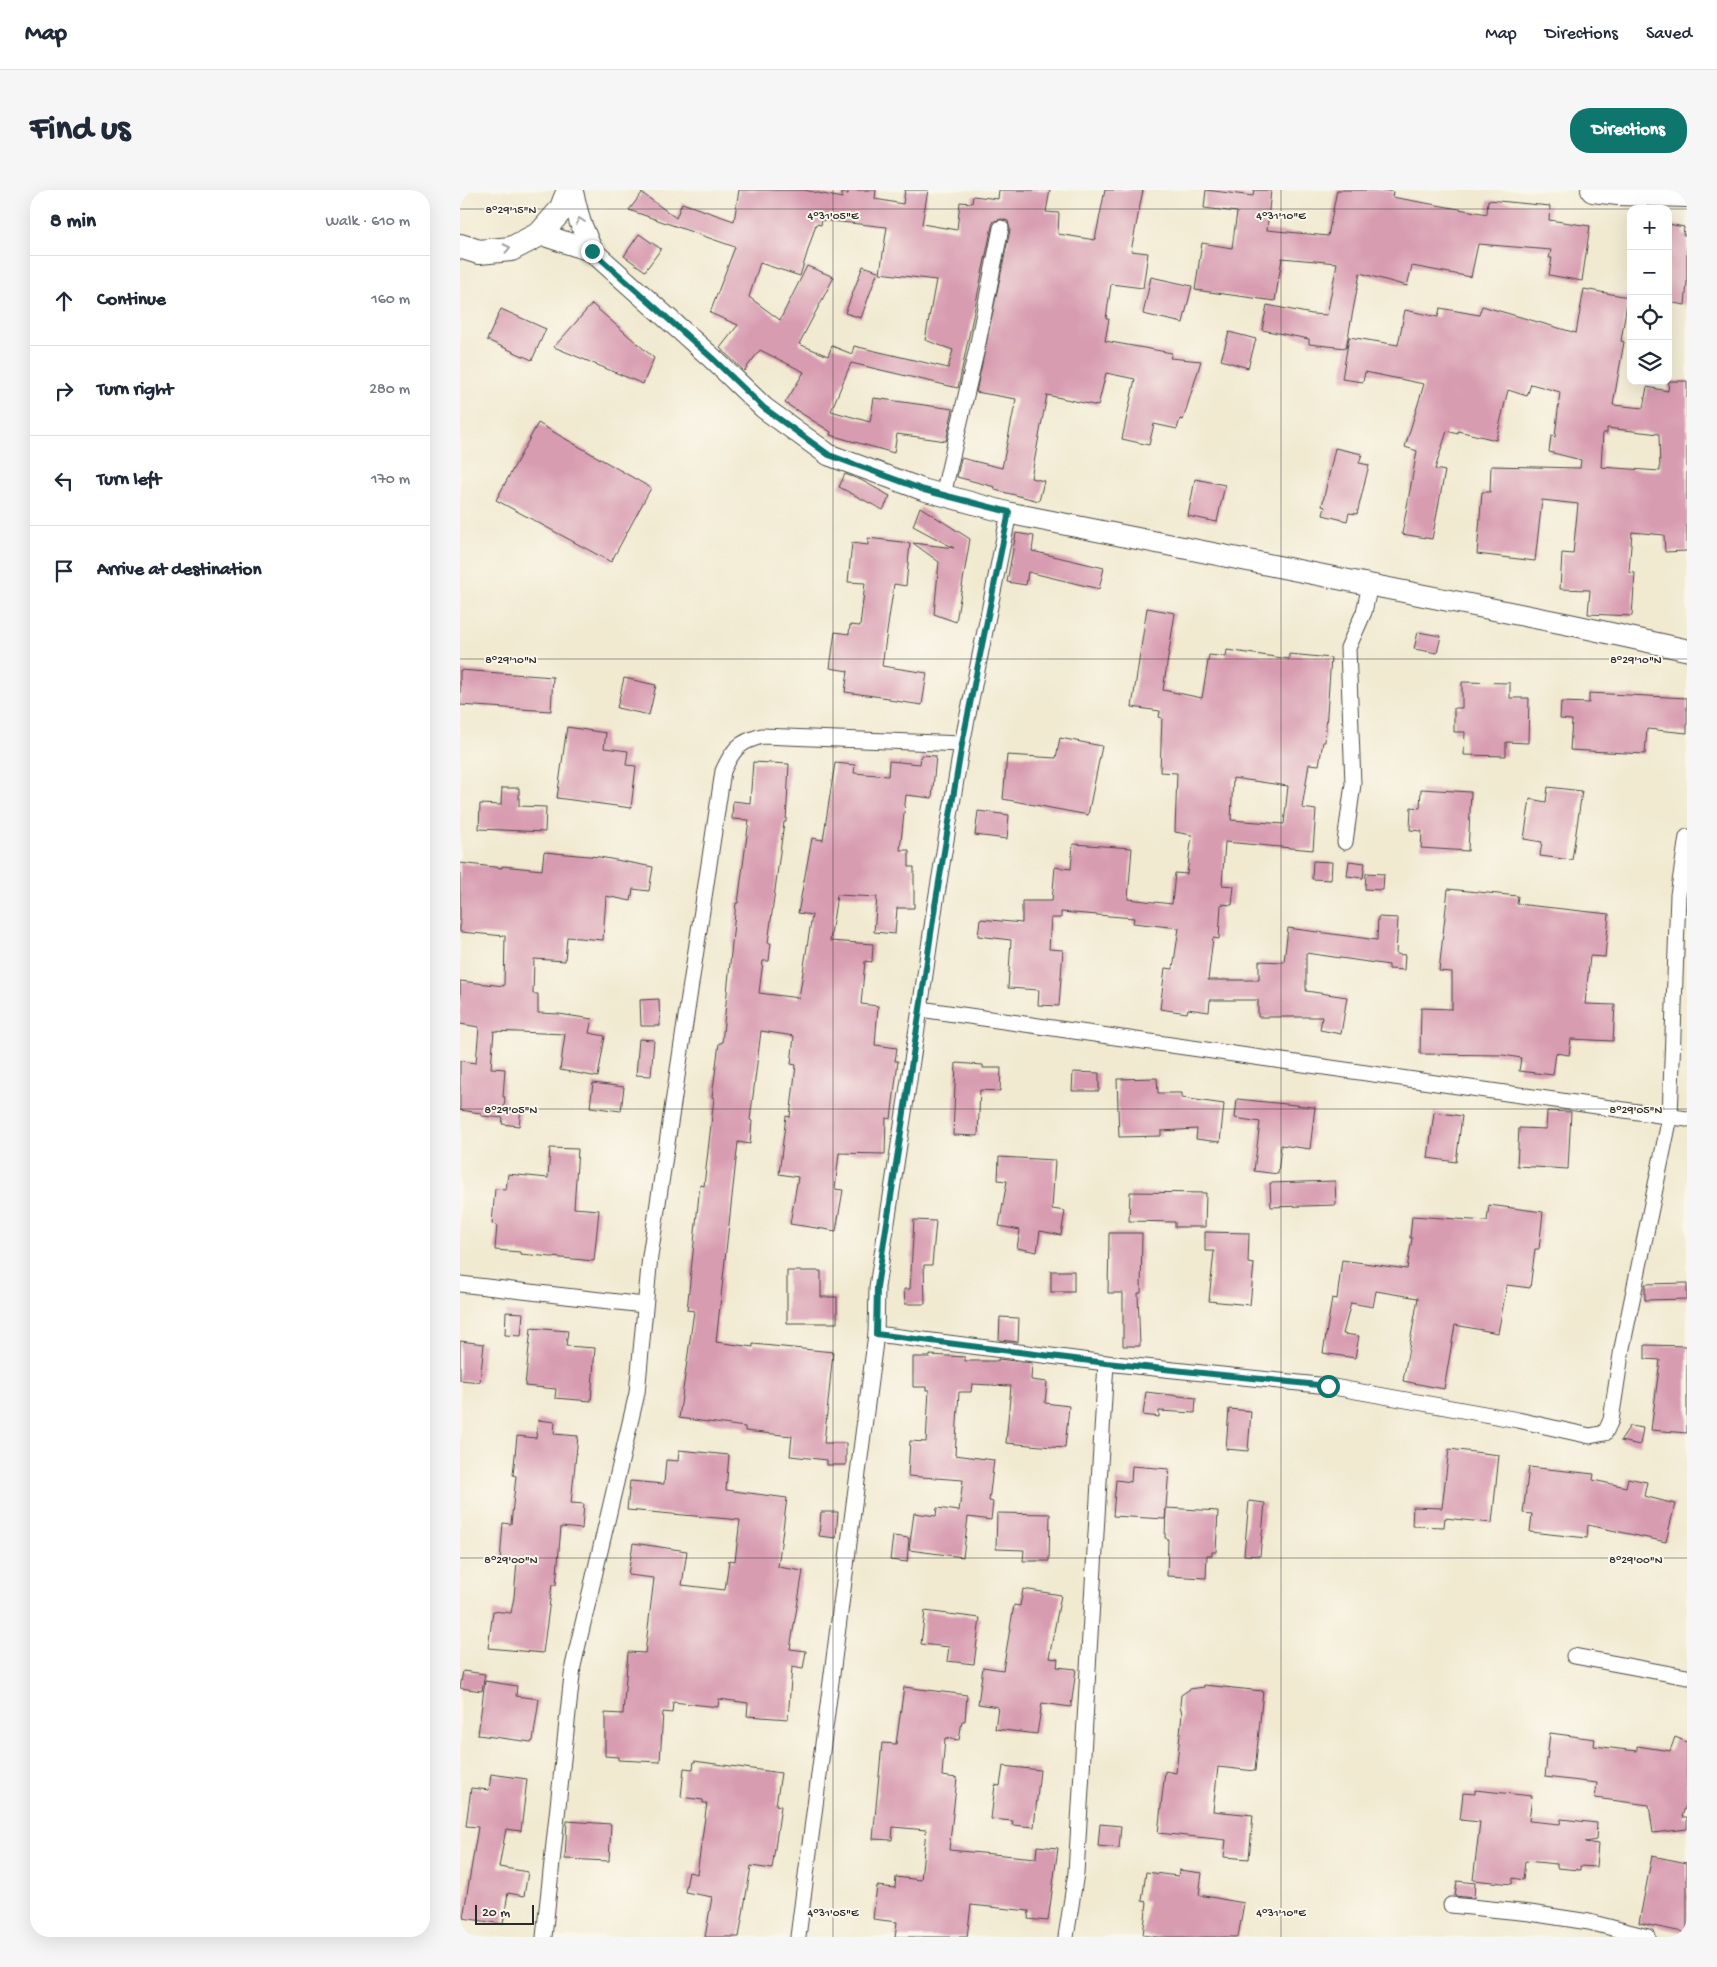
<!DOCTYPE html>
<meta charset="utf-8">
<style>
:root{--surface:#fff;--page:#f6f6f7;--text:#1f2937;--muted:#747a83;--line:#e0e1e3;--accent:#0f766e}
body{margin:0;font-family:"Gochi Hand",sans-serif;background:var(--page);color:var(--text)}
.controls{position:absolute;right:15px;top:15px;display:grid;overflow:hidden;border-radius:10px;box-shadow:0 5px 20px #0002}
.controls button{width:45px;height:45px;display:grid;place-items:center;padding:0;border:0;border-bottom:1px solid var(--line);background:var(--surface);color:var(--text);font:25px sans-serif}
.scale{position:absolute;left:15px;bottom:12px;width:59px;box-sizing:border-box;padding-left:5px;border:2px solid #2b2b2b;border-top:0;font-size:14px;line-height:18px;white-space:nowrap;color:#2b2b2b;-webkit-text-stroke:4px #fbf7ec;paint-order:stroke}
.stop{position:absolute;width:15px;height:15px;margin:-11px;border:4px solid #0f766e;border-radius:50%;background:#fff}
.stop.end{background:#0f766e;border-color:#fff;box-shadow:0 1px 5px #0008}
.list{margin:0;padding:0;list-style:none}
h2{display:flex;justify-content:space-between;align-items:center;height:65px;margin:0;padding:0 20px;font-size:21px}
h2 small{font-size:16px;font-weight:400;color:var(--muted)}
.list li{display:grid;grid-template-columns:32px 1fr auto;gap:15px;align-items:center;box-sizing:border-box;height:90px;padding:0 20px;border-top:1px solid var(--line)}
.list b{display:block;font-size:19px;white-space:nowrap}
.list em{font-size:16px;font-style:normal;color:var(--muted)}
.icon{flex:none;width:28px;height:28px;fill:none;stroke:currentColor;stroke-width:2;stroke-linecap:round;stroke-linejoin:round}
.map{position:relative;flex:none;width:1227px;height:1747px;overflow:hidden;border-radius:20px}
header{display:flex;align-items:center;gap:30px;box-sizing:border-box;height:70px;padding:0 25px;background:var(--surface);border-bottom:1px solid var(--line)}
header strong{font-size:24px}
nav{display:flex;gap:28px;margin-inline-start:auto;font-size:18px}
.intro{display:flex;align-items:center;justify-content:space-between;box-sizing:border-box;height:120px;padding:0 30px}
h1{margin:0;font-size:35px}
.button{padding:12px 22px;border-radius:20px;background:var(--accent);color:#fff;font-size:18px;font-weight:700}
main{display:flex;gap:30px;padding:0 30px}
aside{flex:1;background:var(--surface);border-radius:20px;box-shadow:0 5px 20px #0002}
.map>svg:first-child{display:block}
.building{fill:#d89cb1;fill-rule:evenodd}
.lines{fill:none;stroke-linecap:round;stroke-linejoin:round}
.street-casing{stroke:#494844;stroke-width:17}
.secondary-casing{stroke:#494844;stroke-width:23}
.primary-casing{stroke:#494844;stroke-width:26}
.street{stroke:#fff;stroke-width:15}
.secondary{stroke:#fff;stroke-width:21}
.primary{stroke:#fff;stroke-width:24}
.oneway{stroke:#a0a0a0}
.route{stroke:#0f766e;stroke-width:6}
.ticks{fill:none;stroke:#2b2b2b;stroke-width:1;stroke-opacity:0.45}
.ticks-label{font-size:12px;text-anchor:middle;fill:#2b2b2b;stroke:#fbf7ec;stroke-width:4;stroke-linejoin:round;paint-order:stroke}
</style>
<header>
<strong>Map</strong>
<nav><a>Map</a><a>Directions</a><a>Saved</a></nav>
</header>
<div class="intro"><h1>Find us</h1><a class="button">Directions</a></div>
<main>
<aside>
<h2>8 min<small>Walk · 610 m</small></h2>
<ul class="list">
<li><svg class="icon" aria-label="ahead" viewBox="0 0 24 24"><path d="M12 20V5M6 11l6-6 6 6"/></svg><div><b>Continue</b></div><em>160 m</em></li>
<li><svg class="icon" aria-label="right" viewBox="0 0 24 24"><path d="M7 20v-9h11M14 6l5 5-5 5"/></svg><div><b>Turn right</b></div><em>280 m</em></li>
<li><svg class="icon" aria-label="left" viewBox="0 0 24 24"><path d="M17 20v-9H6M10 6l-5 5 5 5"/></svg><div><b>Turn left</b></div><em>170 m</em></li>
<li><svg class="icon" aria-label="arrive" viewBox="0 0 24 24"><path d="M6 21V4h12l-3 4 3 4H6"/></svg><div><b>Arrive at destination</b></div></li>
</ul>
</aside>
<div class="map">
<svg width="1227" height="1747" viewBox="0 0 1227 1747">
<rect width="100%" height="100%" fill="#fbf7ec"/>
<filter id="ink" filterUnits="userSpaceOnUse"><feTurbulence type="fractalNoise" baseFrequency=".02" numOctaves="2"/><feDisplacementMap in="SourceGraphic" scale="10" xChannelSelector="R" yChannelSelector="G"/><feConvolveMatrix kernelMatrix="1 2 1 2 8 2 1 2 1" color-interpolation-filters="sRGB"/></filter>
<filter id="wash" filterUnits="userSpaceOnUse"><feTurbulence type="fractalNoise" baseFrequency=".0096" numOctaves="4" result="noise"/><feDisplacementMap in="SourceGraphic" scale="20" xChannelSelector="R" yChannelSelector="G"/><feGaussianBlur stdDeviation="1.12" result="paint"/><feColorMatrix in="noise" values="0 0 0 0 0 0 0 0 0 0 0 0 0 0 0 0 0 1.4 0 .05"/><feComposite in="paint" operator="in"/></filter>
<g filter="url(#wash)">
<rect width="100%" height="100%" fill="#f1ead1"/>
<g id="blocks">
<!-- building -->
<g class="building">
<path d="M279 0H344L382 8V3L388 4V0H416L415 9 443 14 445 0H468L462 34 497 40 500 12 512 13 513 6 538 9 539 0H590L586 22 599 23 598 44 635 50 645 0H683L671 61 688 63 683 98 651 94 646 129H649L645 151 712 163 710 168 741 171 723 230 720 229 717 239 694 234 689 255 662 249 675 189 646 183 638 216 587 205 571 288 584 291 579 311 535 300V297L497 287 501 268 542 278 556 209 516 202 550 40 548 31 542 29 534 31 532 36 498 198 391 173 371 221 410 232 414 208 493 219 486 251 437 244 434 263 370 245 371 242 325 213 344 182 300 160 284 181 260 158 278 135 250 123 275 57 169 20 182 3 216 28 222 13 274 31ZM362 30 427 37 420 83 476 90 465 150 493 160 488 178 394 156 392 164 372 156 368 166 339 154 374 87 347 76 320 130 289 107 300 73 340 86 356 34 361 35Z"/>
<polygon points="746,0 793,6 794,0 811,0 807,40 868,46 877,0 923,0 933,2 932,7 1027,24 1028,10 1090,16 1089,30 1130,36 1122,91 1089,85 1092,68 1089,68 1091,60 1018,54 1011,87 952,76 947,96 900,83 886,158 849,154 849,149 802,140 807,115 852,124 867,125 877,73 822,68 815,111 735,100 742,53 772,58 777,22 744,18"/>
<polygon points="1208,34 1224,37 1223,45 1227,45 1227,93 1225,115 1208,112"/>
<polygon points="179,44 201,59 185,81 164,66"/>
<polygon points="403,76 418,81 401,128 385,123"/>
<polygon points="691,87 732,96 723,133 683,124"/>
<path d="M1124 99 1168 107 1161 151 1164 152 1153 215 1183 218 1187 197 1208 201 1209 191H1227V361L1205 362 1204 345 1172 342 1169 382 1175 383 1172 426 1128 424 1130 400 1100 399 1102 363 1113 364 1118 314 1082 310 1075 371 1017 364 1022 302H1030L1031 276 1120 278 1121 270 1089 262 1091 246 1095 247 1100 202 1071 194 1067 206 1048 200 1036 250 998 241V244L987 241 975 279 985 281 972 349 942 344 957 261 945 257 964 194 905 182 903 192 882 189 889 147 938 155 945 120 978 127 980 118 1019 125 1022 116 1116 143ZM1147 238 1199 244 1200 281 1141 277 1143 243H1147Z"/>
<polygon points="132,114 194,168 183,194 94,157"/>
<polygon points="41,119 86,139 72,170 27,150"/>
<polygon points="769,142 796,149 788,178 761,170"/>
<polygon points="78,233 191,298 151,372 36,310"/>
<polygon points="875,258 902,264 899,273 909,275 897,324 889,323 887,331 863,325 865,317 862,316"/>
<polygon points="385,284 401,290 430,306 423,320 379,297"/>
<polygon points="735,289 765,295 757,332 728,326"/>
<polygon points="460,317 510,349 496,432 474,424 479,372 453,353 494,358 453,336"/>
<polygon points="556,343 574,346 572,361 644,378 639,399 568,382 566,395 547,392"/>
<polygon points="408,348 450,353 446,396 434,394 422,476 467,483 462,515 429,510 429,508 385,502 388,481 370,478 375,442 389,444 390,435 400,436 405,393 388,392 392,353 408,355"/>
<path d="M687 418 715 423 703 500 742 508 749 465 766 467 767 460 829 469V464L871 468 865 552H863L859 575 849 574 842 618 856 620 853 660 765 652 762 695 774 696 772 715 761 714 759 749 753 748 748 790H799V771L824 772 828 738 917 750 918 727 938 728 936 764 945 765 944 780 929 779V775L846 763V801L887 807 881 844 860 840 862 827H798V810H750L749 822 728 819 727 823 700 819 705 778 713 779 719 738 673 733 674 728 601 722V728H591L589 759 603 760 599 816 578 815 579 800 548 798 551 750 518 746 520 729 562 733V711H592L595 677 611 679 613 654 672 658 668 709 712 714 715 683 727 684 732 645 715 642 717 583 700 582 702 528 699 527 700 521 672 517ZM773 588 828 596 824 634 771 630Z"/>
<polygon points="958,442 981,446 977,463 954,459"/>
<polygon points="0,480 93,487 91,521 0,515"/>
<polygon points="164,488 196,495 189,525 157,518"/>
<polygon points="1002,492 1050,493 1050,508 1069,508 1068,553 1046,552 1046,566 1004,565 1005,542 994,542 994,518 1002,518"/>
<polygon points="1129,503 1227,508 1227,543 1187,539 1185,564 1110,560 1112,530 1100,529 1101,512 1129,513"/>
<polygon points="107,537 146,543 144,558 168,561 166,575 176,576 171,618 97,608"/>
<polygon points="600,548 642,556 628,625 543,609 547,565 596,568"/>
<polygon points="461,565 476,566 472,608 446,605 440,660 449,660 449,677 454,677 454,718 437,718 435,744 414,742 417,707 377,705 370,751 413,754 412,772 405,771 401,814 418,816 415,855 437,858 435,871 438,871 431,929 426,928 425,964 379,963 375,999 383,1000 376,1041 330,1034 338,987 319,984 326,926 330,927 336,875 331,874 334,846 301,841 290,930 292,931 290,954 278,952 256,1152 293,1157 293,1154 373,1162 364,1253 386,1253 386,1275 367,1275 367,1270 330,1266 332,1246 285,1241 285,1237 219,1228 234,1121 227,1120 240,995 244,996 254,908 252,907 259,853 262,853 276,713 278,713 289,630 272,629 273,611 290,613 293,572 329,574 326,632 324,632 308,753 311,753 309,771 303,771 299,803 339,808 352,725 338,723 352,648 363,650 375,573 395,575 394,583 428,586 429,571 460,574"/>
<polygon points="1088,597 1122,601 1112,670 1080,666 1082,652 1064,649 1070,609 1086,612"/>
<polygon points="42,598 59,598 59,616 86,617 85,642 19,639 20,614 41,615"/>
<polygon points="961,599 1011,602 1008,661 961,658 962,641 950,640 951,617 960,618"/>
<polygon points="518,621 549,625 547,649 515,645"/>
<polygon points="84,662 140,667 193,677 189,701 173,699 171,711 146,706 143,750 107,747 105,771 74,769 73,804 78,804 78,823 99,824 132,829 129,843 145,846 138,887 100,880 105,844 34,841 31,878 45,879 43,907 45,907 44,918 61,919 59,936 42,934 43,928 21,926 21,923 0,920 0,871 16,873 19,837 0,834 0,791 44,796 45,746 0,742 0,673 42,678 42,676 82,680"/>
<polygon points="853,671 872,672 871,690 852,689"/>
<polygon points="889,671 905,673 903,688 887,686"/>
<polygon points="906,683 924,684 923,700 905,699"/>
<polygon points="988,699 1058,706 1057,714 1149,724 1145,767 1130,766 1125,814 1155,815 1153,851 1111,849 1109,865 1096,863 1093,885 1059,881 1061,868 1043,865 960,864 961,818 992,819 992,782 979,781"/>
<polygon points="199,809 200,836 181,836 180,810"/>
<polygon points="179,849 194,850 191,886 176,885"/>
<polygon points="496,873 523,875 523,878 541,878 540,901 520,900 518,946 493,945"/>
<polygon points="613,882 639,883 639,901 612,901"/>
<polygon points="697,888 698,903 722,903 722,908 764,914 760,952 736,949 737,939 701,941 701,946 659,947 657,889"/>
<polygon points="133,893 164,897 161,921 130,917"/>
<polygon points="777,909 855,917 850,959 821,955 818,984 794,981 800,932 775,928"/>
<polygon points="1087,921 1111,922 1108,979 1057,976 1059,938 1086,939"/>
<polygon points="974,922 1002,926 996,972 968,968"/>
<polygon points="90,958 118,959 114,1018 139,1020 134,1071 60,1064 60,1062 35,1060 37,1035 32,1034 35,999 46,1000 48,984 88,988"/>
<polygon points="539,967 595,970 592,1019 605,1021 601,1045 580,1041 577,1062 557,1058 560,1040 539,1036 547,991 538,990"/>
<polygon points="875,991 876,1015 811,1017 810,993"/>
<polygon points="670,1002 746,1003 745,1037 715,1037 715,1032 669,1031"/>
<polygon points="1029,1015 1083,1022 1079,1059 1075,1059 1070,1098 1047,1095 1038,1143 995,1135 984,1199 943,1191 958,1108 916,1101 913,1117 891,1113 883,1144 899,1146 895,1168 863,1163 872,1108 877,1109 882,1070 947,1079 952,1048 950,1048 952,1026 1027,1031"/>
<polygon points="454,1030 476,1031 472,1075 464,1075 465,1114 445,1114 444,1099 450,1099"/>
<polygon points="745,1042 789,1043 788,1073 794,1074 790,1115 749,1111 754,1061 745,1061"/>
<polygon points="649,1043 682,1043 681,1103 678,1103 680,1156 663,1156 663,1103 648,1103"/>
<polygon points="327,1081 361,1081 361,1107 377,1107 377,1133 327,1133"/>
<rect x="591" y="1081" width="23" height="21"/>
<polygon points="1227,1093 1227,1109 1185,1110 1185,1094"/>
<polygon points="46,1122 63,1123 61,1146 45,1145"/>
<polygon points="540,1127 559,1128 558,1152 539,1150"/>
<polygon points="71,1138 108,1141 106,1156 135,1158 131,1211 95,1208 96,1199 65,1196"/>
<polygon points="0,1151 24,1154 20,1192 0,1190"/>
<polygon points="1185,1155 1227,1156 1227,1243 1191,1240 1200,1170 1185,1169"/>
<polygon points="470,1165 505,1167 505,1171 538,1171 538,1169 572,1173 571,1190 587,1192 585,1213 609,1216 605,1258 546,1253 551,1196 512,1194 511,1202 499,1202 495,1265 534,1270 529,1311 533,1312 531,1330 508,1327 503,1367 449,1360 454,1323 476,1326 477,1318 499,1321 503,1290 448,1286 450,1251 466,1252 469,1200 466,1200 466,1197 453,1197 453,1167 470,1167"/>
<polygon points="686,1202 736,1208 735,1223 699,1221 699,1227 683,1225"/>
<polygon points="769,1219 791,1221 788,1261 766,1259"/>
<polygon points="78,1230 95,1232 94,1244 118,1246 111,1313 124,1314 122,1339 101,1337 96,1395 92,1395 83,1463 28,1458 33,1421 51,1423 54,1407 57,1372 40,1371 43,1333 51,1334 56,1286 53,1285 57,1246 76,1248"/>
<polygon points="1170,1236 1183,1238 1180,1255 1160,1251"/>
<polygon points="989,1259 1039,1265 1032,1333 985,1328 984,1337 952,1336 953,1317 982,1318"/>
<polygon points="219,1260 269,1265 266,1300 327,1308 318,1377 343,1381 330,1459 346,1461 343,1479 332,1477 328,1529 287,1526 288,1513 259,1509 258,1517 213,1512 212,1523 203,1522 200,1572 158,1570 158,1567 145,1566 145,1523 163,1524 168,1462 185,1463 194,1388 168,1385 173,1353 227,1361 222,1395 265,1400 269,1370 275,1371 280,1330 167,1320 170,1291 204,1294 206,1270 218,1271"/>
<polygon points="672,1276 709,1279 705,1329 653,1326 656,1290 671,1292"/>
<polygon points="1069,1277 1134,1284 1133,1290 1166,1297 1168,1288 1187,1292 1184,1306 1215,1314 1206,1352 1128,1335 1127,1348 1070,1342 1072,1324 1063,1323"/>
<polygon points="789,1311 805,1313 800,1366 784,1365"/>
<polygon points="706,1318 758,1321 756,1362 752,1362 752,1365 747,1365 746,1388 707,1386 708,1349 705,1348"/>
<polygon points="361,1322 378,1322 376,1348 359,1346"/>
<polygon points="537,1323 590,1324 589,1371 563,1371 564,1360 536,1359"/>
<polygon points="433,1346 449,1348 447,1372 430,1370"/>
<polygon points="563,1399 601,1405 589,1468 598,1469 597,1477 616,1479 611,1517 582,1513 577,1544 535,1539 538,1517 518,1514 523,1477 543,1480 554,1415 560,1416"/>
<polygon points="465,1421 520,1428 514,1474 487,1471 489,1457 461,1454"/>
<polygon points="3,1481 25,1484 22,1501 0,1498"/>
<polygon points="25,1491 57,1496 56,1506 79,1509 73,1551 71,1552 18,1545"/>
<polygon points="744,1495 803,1501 795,1581 758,1577 753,1621 793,1625 789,1669 764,1667 766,1650 698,1643 705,1581 716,1583 722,1524 720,1515 721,1505 730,1499 744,1497"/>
<polygon points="444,1497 507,1505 505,1531 502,1531 499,1550 485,1548 482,1586 497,1588 489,1660 576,1668 577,1656 598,1658 588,1731 568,1729 569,1721 511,1715 507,1747 435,1747 437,1732 413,1729 417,1696 435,1698 436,1687 461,1690 466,1640 433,1637 432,1650 413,1649 422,1553 436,1554"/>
<polygon points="1090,1543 1135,1549 1134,1556 1177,1561 1177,1556 1210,1561 1215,1547 1227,1552 1227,1611 1222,1627 1227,1627 1227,1639 1193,1643 1189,1615 1135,1608 1137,1593 1085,1587"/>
<polygon points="234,1571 321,1583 316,1615 321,1616 312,1679 291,1676 279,1747 245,1747 252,1707 225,1702 229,1682 237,1684 247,1613 243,1613 243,1610 221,1607 224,1578 233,1579"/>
<polygon points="543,1576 580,1580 574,1637 552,1635 553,1631 531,1629 535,1595 540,1596"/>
<polygon points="31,1584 67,1589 61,1641 46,1639 39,1677 68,1682 64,1706 48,1703 43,1734 3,1728 18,1637 6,1636 11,1598 29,1600"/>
<polygon points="1015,1600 1072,1606 1069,1631 1100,1634 1101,1629 1137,1633 1136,1650 1125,1652 1138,1654 1136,1677 1120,1676 1120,1680 1097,1678 1097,1674 1065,1671 1063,1690 1053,1688 1052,1694 1013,1690 1020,1632 1000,1630 1003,1603 1015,1604"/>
<polygon points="107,1631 151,1634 149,1671 105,1669"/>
<polygon points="640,1634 661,1636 659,1658 638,1656"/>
<polygon points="1192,1666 1227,1673 1227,1743 1179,1733"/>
<polygon points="719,1680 742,1683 739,1705 784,1713 778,1747 698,1747 683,1745 687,1712 682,1711 686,1682 718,1686"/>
<polygon points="997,1691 1015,1693 1014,1708 995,1706"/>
</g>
</g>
</g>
<g filter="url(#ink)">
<use href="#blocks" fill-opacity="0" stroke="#494844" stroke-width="1"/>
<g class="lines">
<defs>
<g id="street">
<polyline points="483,305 517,158 541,38"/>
<polyline points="885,652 893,594 888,458 904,422 910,395"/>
<polyline points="460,819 1227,929"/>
<polyline points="0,1094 184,1115"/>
<polyline points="416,1144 646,1173 868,1196 1058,1230 1130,1246 1145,1243 1151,1230 1162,1158 1210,927 1218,705 1227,647"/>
<polyline points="1114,1466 1227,1487"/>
<polyline points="991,1715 1070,1723 1129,1732 1188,1747"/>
<path d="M84 1747 113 1476 177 1203 190 1066 263 581C273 559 279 552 302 546L502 554"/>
<polyline points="338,1747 416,1144 417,1097 460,819 475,716 502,554 549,323"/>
<polyline points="606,1747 616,1683 646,1173"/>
</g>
<g id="secondary">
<polyline points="112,0 120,32 132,61"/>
<polyline points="80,44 132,61 252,168 304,218 369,265 464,300 549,323 1112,435 1227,460"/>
</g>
<g id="primary">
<polyline points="1133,0 1158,3 1227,5"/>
<polyline points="0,56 19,62 51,59 80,44 101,20 109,0"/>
</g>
</defs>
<!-- street casing -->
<use href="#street" class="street-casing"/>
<!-- secondary casing -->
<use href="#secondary" class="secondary-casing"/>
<!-- primary casing -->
<use href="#primary" class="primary-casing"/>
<!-- street -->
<use href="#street" class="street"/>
<!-- secondary -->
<use href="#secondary" class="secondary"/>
<!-- primary -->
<use href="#primary" class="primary"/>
</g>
<!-- one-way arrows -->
<defs><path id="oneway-chevron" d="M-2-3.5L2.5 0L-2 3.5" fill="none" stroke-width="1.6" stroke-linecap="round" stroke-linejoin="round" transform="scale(1.25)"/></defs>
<g class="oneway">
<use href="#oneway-chevron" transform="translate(120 31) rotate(-108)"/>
<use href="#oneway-chevron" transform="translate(47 58) rotate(-12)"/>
</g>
</g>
<g class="lines" filter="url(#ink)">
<!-- route -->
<polyline class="route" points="132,61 252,168 304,218 369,265 464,300 549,322 502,554 475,716 460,819 417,1097 416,1144 646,1173 868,1196"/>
</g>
<!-- ticks -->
<path class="ticks" d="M373 0V1747M821 0V1747M0 19H1171M1208 19H1227M0 469H1227M0 919H1227M0 1368H1227"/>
<g class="ticks-label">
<text x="51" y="23">8°29'15"N</text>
<text x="373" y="29">4°31'05"E</text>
<text x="821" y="29">4°31'10"E</text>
<text x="51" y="473">8°29'10"N</text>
<text x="1176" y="473">8°29'10"N</text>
<text x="51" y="923">8°29'05"N</text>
<text x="1176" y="923">8°29'05"N</text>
<text x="51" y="1373">8°29'00"N</text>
<text x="1176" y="1373">8°29'00"N</text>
<text x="373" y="1726">4°31'05"E</text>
<text x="821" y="1726">4°31'10"E</text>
</g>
</svg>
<div class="controls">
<button>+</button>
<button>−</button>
<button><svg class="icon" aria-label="locate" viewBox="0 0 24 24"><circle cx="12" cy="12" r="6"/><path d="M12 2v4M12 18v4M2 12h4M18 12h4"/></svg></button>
<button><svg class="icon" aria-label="layers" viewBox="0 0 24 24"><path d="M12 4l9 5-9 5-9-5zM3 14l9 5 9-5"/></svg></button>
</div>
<div class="scale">20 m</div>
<div class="stop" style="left:868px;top:1196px"></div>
<div class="stop end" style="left:132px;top:61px"></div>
</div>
</main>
